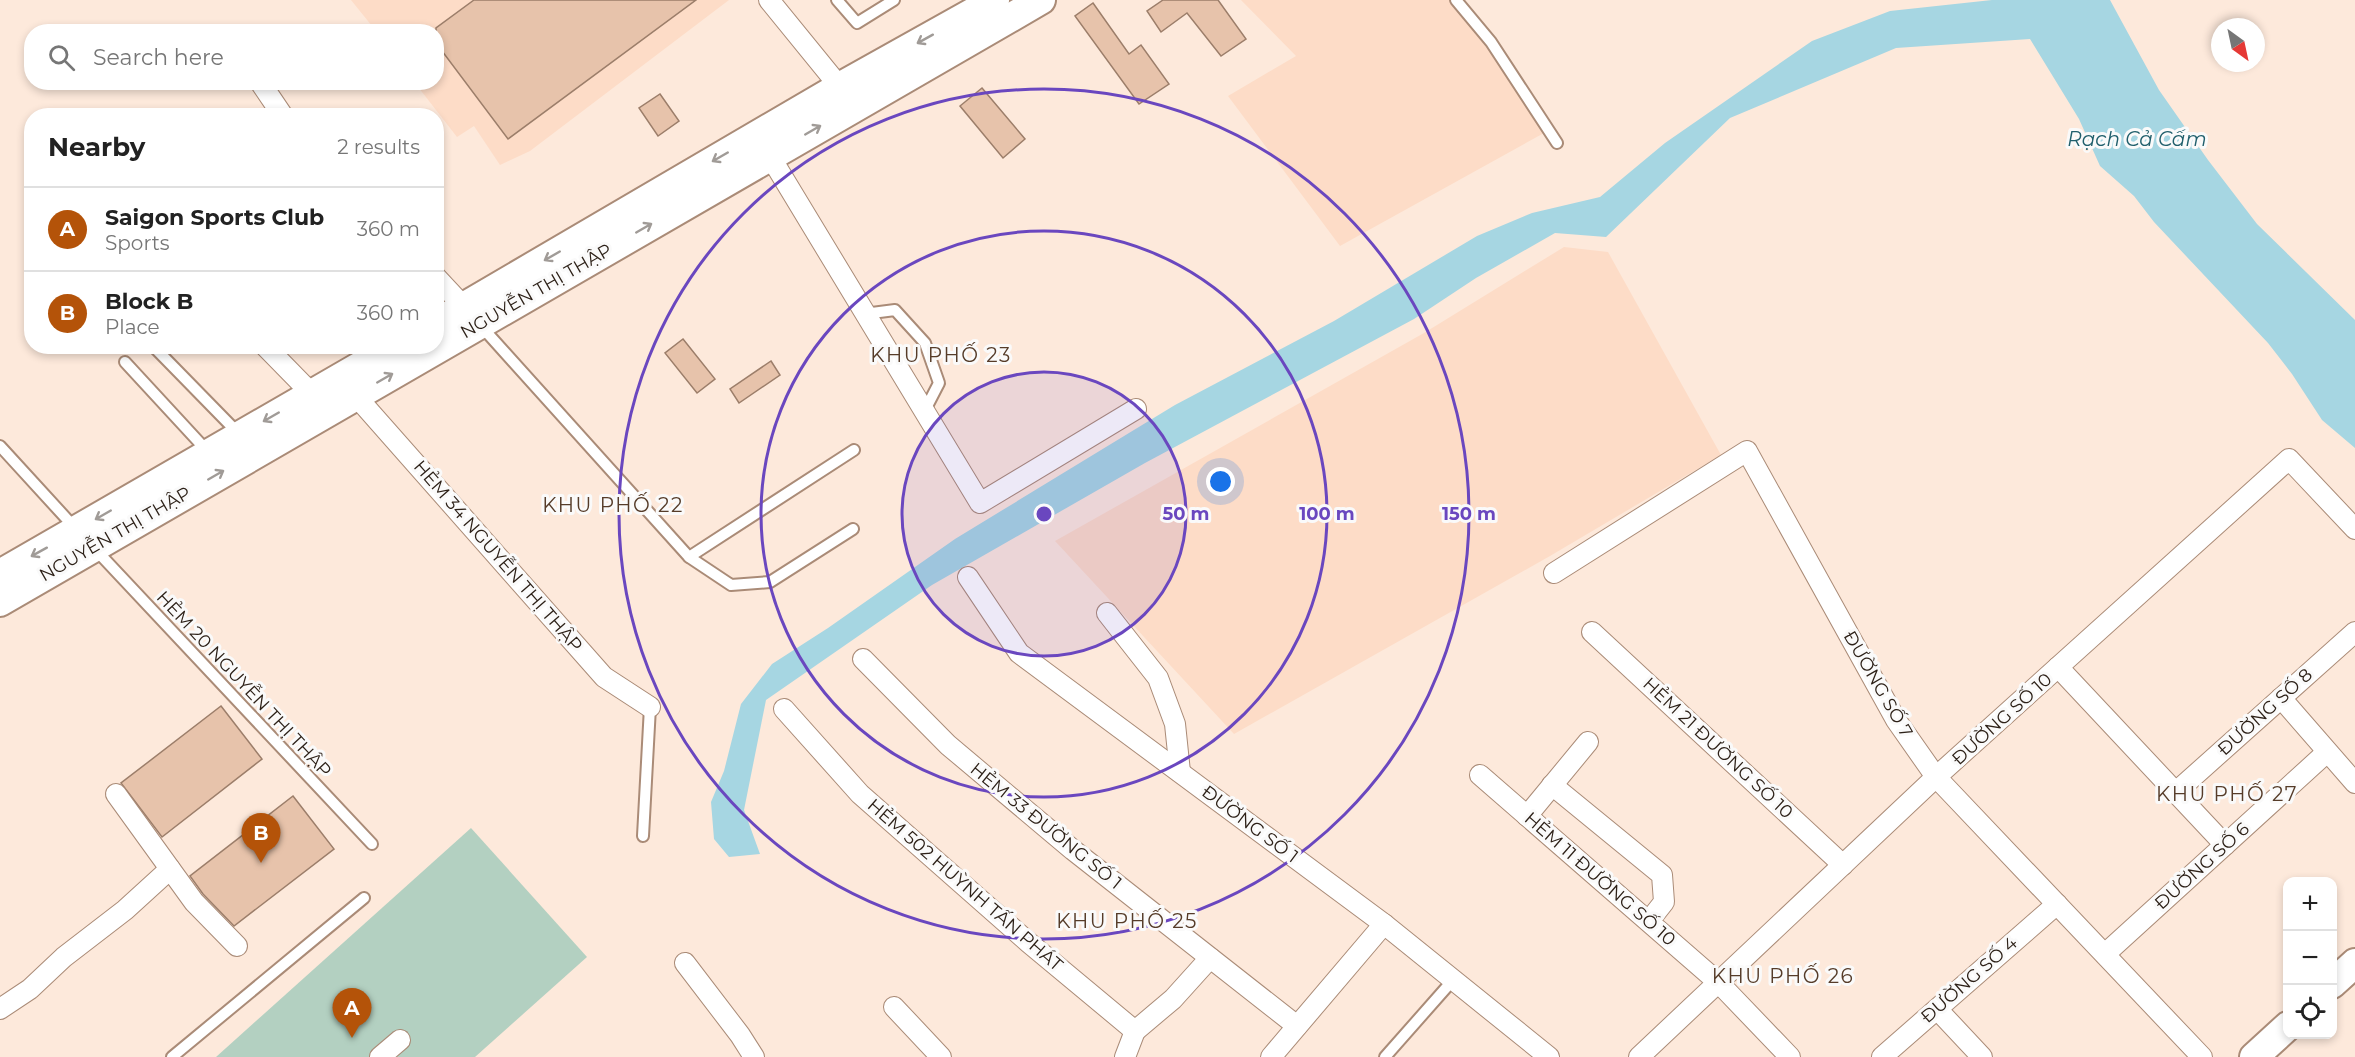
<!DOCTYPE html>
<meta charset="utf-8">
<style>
:root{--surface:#fff;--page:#f2f2f2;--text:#222;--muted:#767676;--line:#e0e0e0;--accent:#b45309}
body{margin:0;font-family:Montserrat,sans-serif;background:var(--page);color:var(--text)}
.controls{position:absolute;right:18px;bottom:18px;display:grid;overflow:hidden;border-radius:12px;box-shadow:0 3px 9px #0003}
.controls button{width:54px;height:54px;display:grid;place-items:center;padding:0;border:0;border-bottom:2px solid var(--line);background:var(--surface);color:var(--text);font:30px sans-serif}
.compass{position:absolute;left:2211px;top:18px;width:54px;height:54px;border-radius:50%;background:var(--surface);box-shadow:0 3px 9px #0003;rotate:147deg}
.you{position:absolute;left:1221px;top:482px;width:21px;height:21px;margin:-15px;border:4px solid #fff;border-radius:50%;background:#1a73e8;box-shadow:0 0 0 9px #1a73e833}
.badge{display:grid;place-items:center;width:39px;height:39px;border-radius:50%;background:var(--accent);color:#fff;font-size:20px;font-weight:700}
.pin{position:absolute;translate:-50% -50px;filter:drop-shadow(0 2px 3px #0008)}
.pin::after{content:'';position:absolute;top:32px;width:21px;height:18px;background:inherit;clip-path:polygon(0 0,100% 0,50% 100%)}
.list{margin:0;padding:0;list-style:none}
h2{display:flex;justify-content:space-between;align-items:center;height:78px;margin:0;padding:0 24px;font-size:26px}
h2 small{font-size:20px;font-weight:400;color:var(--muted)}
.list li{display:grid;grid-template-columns:39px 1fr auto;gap:18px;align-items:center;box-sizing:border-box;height:84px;padding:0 24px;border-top:2px solid var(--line)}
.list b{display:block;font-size:22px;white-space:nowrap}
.list p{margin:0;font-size:20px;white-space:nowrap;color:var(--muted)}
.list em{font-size:20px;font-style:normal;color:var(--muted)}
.icon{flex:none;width:33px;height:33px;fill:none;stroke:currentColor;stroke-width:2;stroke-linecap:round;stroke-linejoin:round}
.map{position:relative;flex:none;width:2355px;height:1057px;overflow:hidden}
.search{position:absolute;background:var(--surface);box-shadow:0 3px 9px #0003;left:24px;top:24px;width:420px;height:66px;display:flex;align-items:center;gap:15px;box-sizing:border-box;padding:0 21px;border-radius:24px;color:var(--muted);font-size:22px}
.panel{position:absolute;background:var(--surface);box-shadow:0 3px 9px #0003;left:24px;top:108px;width:420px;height:246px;border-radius:24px}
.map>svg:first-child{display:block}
.built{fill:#fddcc7}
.green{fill:#b3d0c1}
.water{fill:#a6d6e2}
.building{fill:#e7c3ab;stroke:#9c7e6a;stroke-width:1.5}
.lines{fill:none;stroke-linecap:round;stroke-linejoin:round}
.lane-casing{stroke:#aa8b77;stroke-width:14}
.street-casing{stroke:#aa8b77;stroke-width:22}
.secondary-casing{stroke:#aa8b77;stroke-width:32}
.lane{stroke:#fff;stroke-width:10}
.street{stroke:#fff;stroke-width:20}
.secondary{stroke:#fff;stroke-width:28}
.oneway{stroke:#a09b97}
.ring{fill:none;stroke:#6a47bf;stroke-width:3}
.labels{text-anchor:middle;stroke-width:6;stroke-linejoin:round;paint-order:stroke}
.street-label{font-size:18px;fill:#2d2118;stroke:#fafafa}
.water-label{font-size:20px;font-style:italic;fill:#205f6c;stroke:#fafafa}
.neighbourhood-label{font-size:20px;letter-spacing:1.5px;fill:#563c29;stroke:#fafafa}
.centre{fill:#6a47bf;stroke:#fafafa;stroke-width:3}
.ring-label{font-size:18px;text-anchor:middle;font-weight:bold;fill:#6a47bf;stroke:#fafafa;stroke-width:6;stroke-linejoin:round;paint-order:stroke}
</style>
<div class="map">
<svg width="2355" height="1057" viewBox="0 0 2355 1057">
<rect width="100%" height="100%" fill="#fde9db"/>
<!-- built -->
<g class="built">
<polygon points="351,0 729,0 530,151 500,165 474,126 457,137 415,83 436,82 436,32 376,31"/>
<polygon points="1241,0 1456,0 1491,42 1544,133 1340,246 1228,96 1296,56"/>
<polygon points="1564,247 1608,252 1721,455 1550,556 1234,734 1055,541 1424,333"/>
</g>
<!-- green -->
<polygon class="green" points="471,828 587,957 475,1057 216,1057"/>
<!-- water -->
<polygon class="water" points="1992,0 2110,0 2159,90 2208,160 2257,224 2355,320 2355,448 2322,420 2292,374 2268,343 2154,222 2134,196 2100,166 2079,119 2030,39 1896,48 1730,118 1606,237 1555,233 1476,278 1414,319 1145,463 932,585 766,700 744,810 760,854 729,857 714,839 711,802 724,771 741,704 772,664 828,628 955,539 1175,405 1334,321 1477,236 1532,213 1600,197 1665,143 1812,41 1890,11"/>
<!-- building -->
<g class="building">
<polygon points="474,0 696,0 508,139 436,43 436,28"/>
<polygon points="1163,0 1218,0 1246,39 1221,56 1187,13 1161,32 1147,11"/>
<polygon points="1093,3 1129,54 1141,45 1169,84 1139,104 1075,16"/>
<polygon points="982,88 1025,139 1003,158 960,106"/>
<polygon points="660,94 679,121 658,136 639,108"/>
<polygon points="683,339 715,379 697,393 665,353"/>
<polygon points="771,361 780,375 739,403 730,389"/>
<polygon points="221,706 262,759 162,837 121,783"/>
<polygon points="293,796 334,849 234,926 203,894 190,876"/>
</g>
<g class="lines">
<defs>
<g id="lane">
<polyline points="837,0 857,23 894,0"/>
<polyline points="1456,0 1491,42 1557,143"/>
<polyline points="864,314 895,310 925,343 939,383 924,412"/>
<polyline points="481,326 689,557 854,450"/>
<polyline points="153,346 240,435"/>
<polyline points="125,362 209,453"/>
<polyline points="0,446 75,528"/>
<polyline points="95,549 372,844"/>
<polyline points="689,557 731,585 770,582 853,529"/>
<polyline points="643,836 650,707"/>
<polyline points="172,1057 364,898"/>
<polyline points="1385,1057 1453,980"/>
</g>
<g id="street">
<polyline points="769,0 848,97"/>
<polyline points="260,82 283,116"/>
<polyline points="765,148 980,503 1136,409"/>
<polyline points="436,277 464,307"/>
<polyline points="265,346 312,394"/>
<polyline points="355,395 604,677 650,707"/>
<polyline points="1554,573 1747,451 1896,720 1936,777 2202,1057"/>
<polyline points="968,577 1019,653 1384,924 1549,1057"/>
<polyline points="1107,613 1158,678 1175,724 1180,772"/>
<polyline points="1592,632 1843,865"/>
<polyline points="863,659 948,745 1073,850 1297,1026"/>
<polyline points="2058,667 2225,845"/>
<polyline points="2281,698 2355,783"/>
<polyline points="784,709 860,794 1028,942 1135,1031 1125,1057"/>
<polyline points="1480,775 1719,983 1790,1057"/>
<polyline points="1552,785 1662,875 1664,902 1649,921"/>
<polyline points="2176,792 2355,632"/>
<polyline points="116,794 194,902 237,946"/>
<polyline points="1527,816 1588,742"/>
<polyline points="2105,954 2326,753"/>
<polyline points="685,963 740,1035 754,1057"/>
<polyline points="894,1007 941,1057"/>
<polyline points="0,1009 30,989 64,957 125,910 170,869"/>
<polyline points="1937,1009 1982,1057"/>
<polyline points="1135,1031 1173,999 1210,958"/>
<polyline points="380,1057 400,1040"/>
<polyline points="1271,1057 1384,924"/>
<polyline points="1639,1057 1936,777 2289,459 2355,529"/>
<polyline points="1882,1057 2057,904"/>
</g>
<g id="secondary">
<polyline points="436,323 841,86 995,0"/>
<polyline points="0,574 395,346"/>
<polyline points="0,602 1041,0"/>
<polyline points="2332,984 2355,963"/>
<polyline points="2254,1057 2288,1026"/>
</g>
</defs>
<!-- lane casing -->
<use href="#lane" class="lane-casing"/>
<!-- street casing -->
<use href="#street" class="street-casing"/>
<!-- secondary casing -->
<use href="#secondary" class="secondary-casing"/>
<!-- lane -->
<use href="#lane" class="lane"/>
<!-- street -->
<use href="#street" class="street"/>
<!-- secondary -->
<use href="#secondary" class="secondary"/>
</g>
<!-- one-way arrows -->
<defs><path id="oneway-shaft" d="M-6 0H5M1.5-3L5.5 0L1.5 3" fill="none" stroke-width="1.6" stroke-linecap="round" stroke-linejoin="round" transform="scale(1.5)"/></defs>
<g class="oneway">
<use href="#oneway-shaft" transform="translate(925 39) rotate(151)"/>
<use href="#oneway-shaft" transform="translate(813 130) rotate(-30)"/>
<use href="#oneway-shaft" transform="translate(720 157) rotate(150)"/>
<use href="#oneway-shaft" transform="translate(644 228) rotate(-30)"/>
<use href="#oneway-shaft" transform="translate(552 256) rotate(150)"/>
<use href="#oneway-shaft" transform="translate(385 378) rotate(-30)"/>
<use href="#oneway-shaft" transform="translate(271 417) rotate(150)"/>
<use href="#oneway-shaft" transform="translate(216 475) rotate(-30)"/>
<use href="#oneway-shaft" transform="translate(103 515) rotate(150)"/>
<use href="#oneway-shaft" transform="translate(39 552) rotate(151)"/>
</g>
<!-- distance rings -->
<circle cx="1044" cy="514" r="142" fill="#6a47bf" fill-opacity=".12"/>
<g class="ring">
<circle cx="1044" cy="514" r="142"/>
<circle cx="1044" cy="514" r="283"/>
<circle cx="1044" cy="514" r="425"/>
</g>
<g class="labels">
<!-- street labels -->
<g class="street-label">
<text transform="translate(536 291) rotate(-30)" y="6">NGUYỄN THỊ THẬP</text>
<text transform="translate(115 534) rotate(-30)" y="6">NGUYỄN THỊ THẬP</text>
<text transform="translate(498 556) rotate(49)" y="6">HẺM 34 NGUYỄN THỊ THẬP</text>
<text transform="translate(244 684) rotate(47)" y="6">HẺM 20 NGUYỄN THỊ THẬP</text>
<text transform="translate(1878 684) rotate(60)" y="6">ĐƯỜNG SỐ 7</text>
<text transform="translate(2265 712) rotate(-42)" y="6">ĐƯỜNG SỐ 8</text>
<text transform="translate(2002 719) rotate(-42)" y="6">ĐƯỜNG SỐ 10</text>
<text transform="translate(1718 748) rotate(43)" y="6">HẺM 21 ĐƯỜNG SỐ 10</text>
<text transform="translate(1250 824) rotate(37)" y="6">ĐƯỜNG SỐ 1</text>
<text transform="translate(1046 826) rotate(39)" y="6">HẺM 33 ĐƯỜNG SỐ 1</text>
<text transform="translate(2202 866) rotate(-42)" y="6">ĐƯỜNG SỐ 6</text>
<text transform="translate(1600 879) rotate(41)" y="6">HẺM 11 ĐƯỜNG SỐ 10</text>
<text transform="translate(965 885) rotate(41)" y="6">HẺM 502 HUỲNH TẤN PHÁT</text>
<text transform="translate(1969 980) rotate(-41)" y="6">ĐƯỜNG SỐ 4</text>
</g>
<!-- water labels -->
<g class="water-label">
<text x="2137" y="146">Rạch Cả Cấm</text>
</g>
<!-- neighbourhood labels -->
<g class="neighbourhood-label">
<text x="941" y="362">KHU PHỐ 23</text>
<text x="613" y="512">KHU PHỐ 22</text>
<text x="2227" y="801">KHU PHỐ 27</text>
<text x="1127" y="928">KHU PHỐ 25</text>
<text x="1783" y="983">KHU PHỐ 26</text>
</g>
</g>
<circle cx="1044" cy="514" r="9" class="centre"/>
<g class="ring-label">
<text x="1186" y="520">50 m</text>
<text x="1327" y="520">100 m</text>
<text x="1469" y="520">150 m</text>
</g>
</svg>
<div class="controls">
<button>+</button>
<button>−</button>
<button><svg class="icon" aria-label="locate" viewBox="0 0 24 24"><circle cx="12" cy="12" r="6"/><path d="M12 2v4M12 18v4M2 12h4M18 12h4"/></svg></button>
</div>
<svg class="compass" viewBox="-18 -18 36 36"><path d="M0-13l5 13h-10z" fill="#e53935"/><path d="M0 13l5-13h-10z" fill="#767676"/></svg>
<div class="you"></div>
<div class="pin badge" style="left:352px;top:1038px">A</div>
<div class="pin badge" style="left:261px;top:863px">B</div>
<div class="search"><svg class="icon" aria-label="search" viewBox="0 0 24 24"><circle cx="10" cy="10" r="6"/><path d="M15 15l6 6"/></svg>Search here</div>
<section class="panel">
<h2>Nearby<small>2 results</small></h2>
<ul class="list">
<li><span class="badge">A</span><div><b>Saigon Sports Club</b><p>Sports</p></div><em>360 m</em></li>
<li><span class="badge">B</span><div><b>Block B</b><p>Place</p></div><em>360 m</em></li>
</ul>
</section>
</div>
